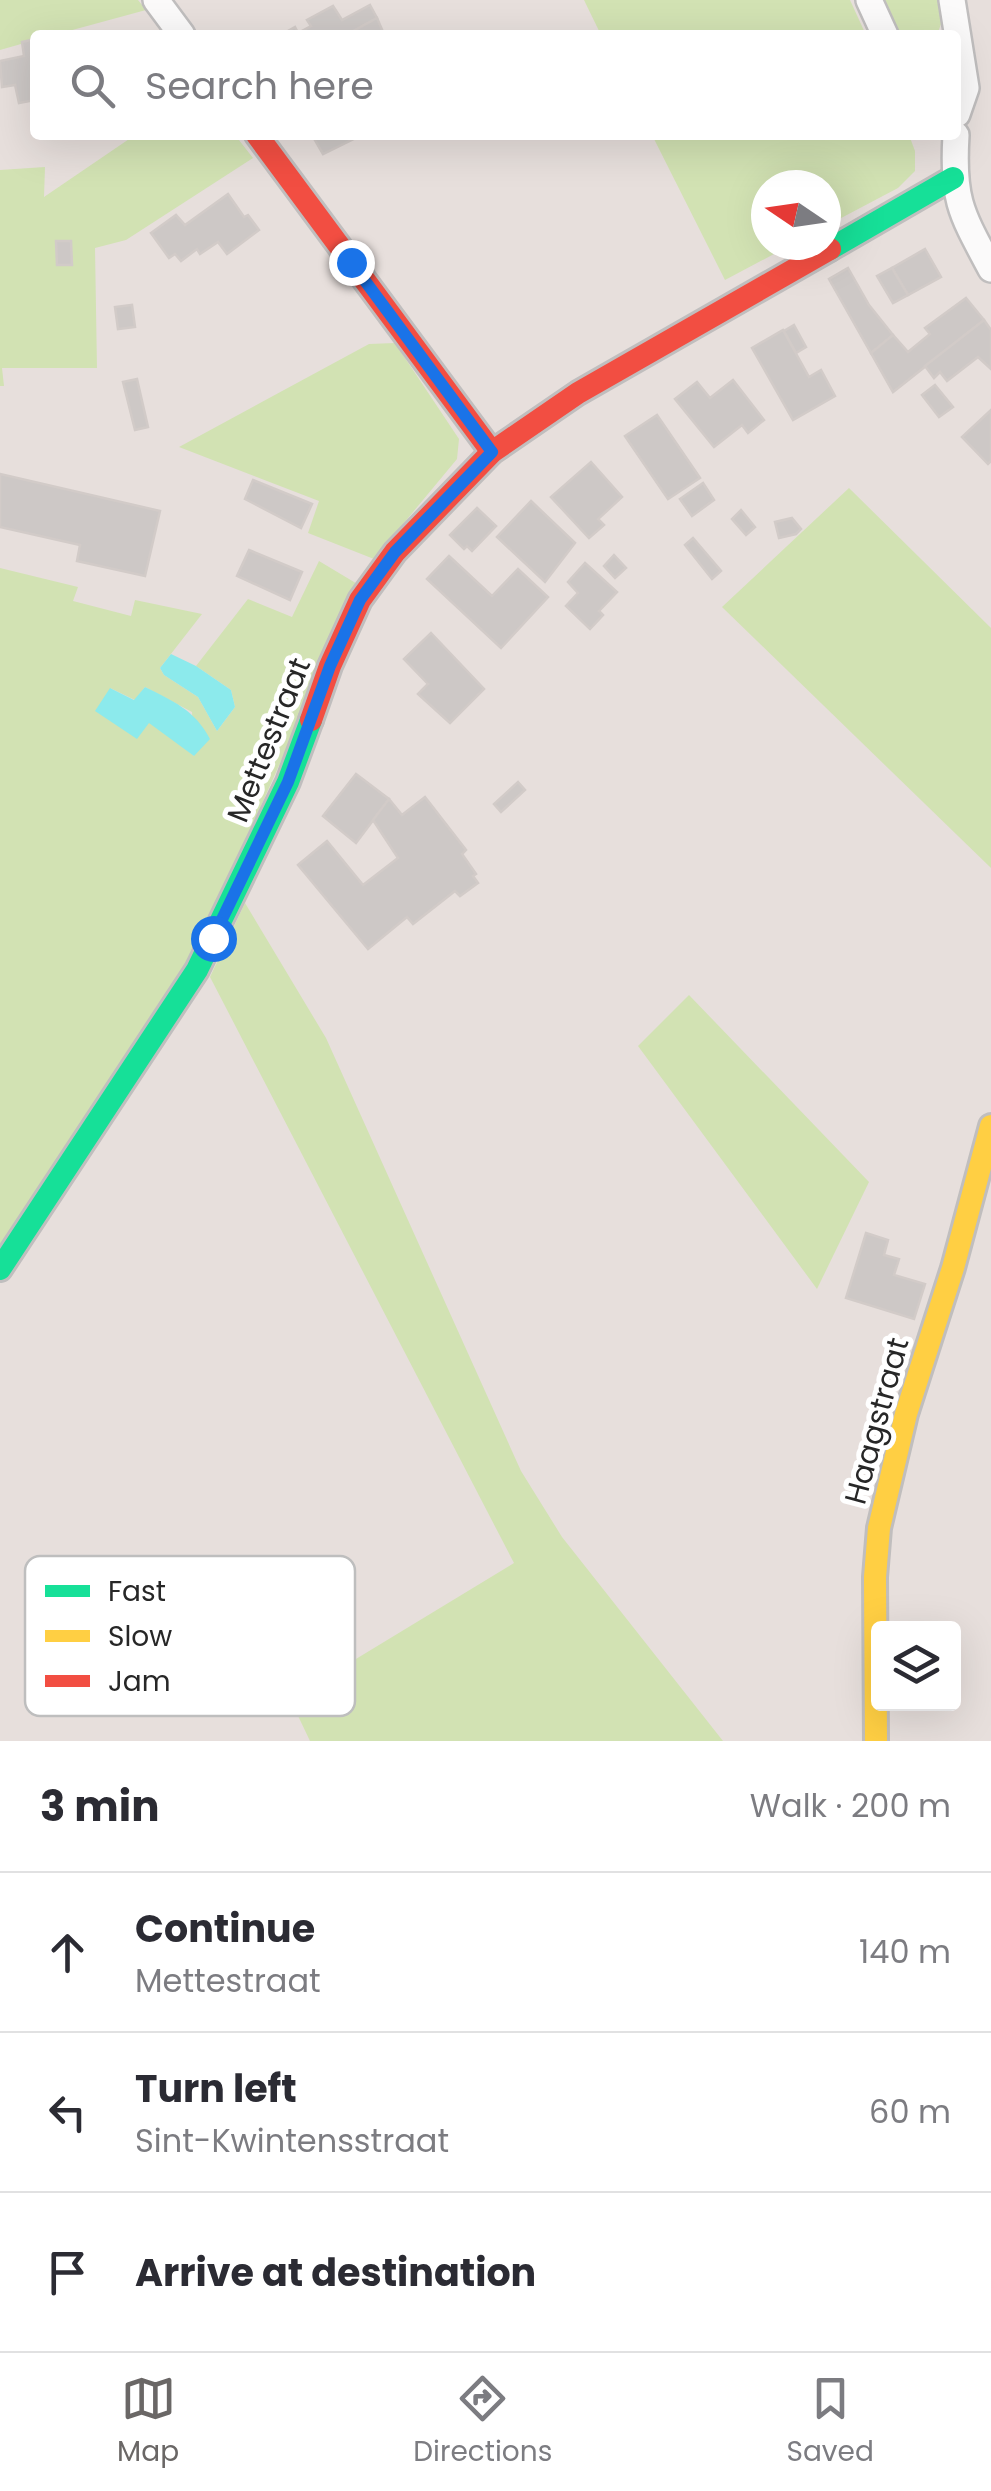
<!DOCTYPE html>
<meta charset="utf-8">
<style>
:root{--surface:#fff;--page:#f2f2f3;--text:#2b2b33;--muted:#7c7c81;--line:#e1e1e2;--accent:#6a6766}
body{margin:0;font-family:Poppins,sans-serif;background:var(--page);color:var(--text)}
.controls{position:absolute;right:30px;bottom:30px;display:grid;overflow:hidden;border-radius:10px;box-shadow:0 10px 40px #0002}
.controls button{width:90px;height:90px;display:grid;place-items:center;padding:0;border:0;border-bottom:2px solid var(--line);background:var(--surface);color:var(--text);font:50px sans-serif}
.compass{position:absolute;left:751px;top:170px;width:90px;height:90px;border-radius:50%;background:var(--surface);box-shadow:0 10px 40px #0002;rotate:283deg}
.stop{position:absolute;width:30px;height:30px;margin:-22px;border:8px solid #1a73e8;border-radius:50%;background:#fff}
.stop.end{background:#1a73e8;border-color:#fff;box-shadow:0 2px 10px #0008}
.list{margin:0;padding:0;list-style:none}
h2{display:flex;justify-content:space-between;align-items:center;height:130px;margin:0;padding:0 40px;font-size:42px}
h2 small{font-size:32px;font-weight:400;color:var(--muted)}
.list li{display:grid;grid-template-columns:65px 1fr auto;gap:30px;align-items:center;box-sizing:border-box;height:160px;padding:0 40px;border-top:2px solid var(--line)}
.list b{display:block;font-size:38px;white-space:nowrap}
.list p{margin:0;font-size:32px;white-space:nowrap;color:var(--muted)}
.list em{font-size:32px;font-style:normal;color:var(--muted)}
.icon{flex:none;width:55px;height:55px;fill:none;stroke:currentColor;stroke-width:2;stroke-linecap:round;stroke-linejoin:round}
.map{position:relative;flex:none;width:991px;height:1741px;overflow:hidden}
.search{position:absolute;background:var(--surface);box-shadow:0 10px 40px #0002;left:30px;right:30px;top:30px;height:110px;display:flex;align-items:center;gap:25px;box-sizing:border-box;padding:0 35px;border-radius:10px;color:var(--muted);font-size:38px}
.sheet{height:610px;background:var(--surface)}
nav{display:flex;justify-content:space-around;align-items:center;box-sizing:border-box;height:140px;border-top:2px solid var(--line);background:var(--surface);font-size:28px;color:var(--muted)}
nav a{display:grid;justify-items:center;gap:5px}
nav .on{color:var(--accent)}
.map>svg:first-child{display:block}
.green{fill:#d2e2b3;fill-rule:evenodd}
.water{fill:#8ceaec}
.building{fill:#cdc8c6;stroke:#d2cbc8;stroke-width:2.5}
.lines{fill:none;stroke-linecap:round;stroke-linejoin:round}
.street-casing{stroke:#c0bebe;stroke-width:30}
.fast-casing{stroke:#c0bebe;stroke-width:28}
.slow-casing{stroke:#c0bebe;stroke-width:28}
.jam-casing{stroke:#c0bebe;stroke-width:28}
.street{stroke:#fbfafa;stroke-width:25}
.fast{stroke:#16e098;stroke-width:22}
.slow{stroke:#ffcf43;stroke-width:22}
.jam{stroke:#f24e42;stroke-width:22}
.route{stroke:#1a73e8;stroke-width:12}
.labels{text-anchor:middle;stroke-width:10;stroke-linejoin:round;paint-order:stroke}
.street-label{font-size:30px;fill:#272727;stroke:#fff}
.key{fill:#fff;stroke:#bebebe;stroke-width:2.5}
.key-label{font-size:28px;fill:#272727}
</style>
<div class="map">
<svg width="991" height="1741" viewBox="0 0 991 1741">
<rect width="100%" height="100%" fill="#e7dfdc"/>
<!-- green -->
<g class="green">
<polygon points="0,0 138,0 146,10 54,35 35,35 35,40 0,50"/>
<polygon points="584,0 850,0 866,35 601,35"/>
<polygon points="877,0 938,0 941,24 937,35 892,35"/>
<polygon points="135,135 235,135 253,158 126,240 95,248 97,368 2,368 4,386 0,386 0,170 45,167 44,197"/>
<polygon points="652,135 909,135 915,151 915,171 898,188 826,226 826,185 766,185 766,245 791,245 725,280"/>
<polygon points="395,343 459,439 457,459 374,559 308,533 319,501 179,447 369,344"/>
<polygon points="849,488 991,628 991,868 722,607"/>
<path d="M319 561 359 585 194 957 0 1250V568L78 587 73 601 131 616 135 600 202 614 160 668 164 675 198 697 217 731 235 707 231 690 196 666 248 599 292 617ZM145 687 192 712 194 756 110 688 135 700Z"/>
<polygon points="245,903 326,1038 521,1471 562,1537 723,1741 310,1741 290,1699 514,1563 210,977"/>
<polygon points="689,995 869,1182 817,1289 638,1046"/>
</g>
<!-- water -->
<g class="water">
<polygon points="171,654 196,666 231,690 235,707 217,731 198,697 164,675 160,668"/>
<path d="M145 687C173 701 195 710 210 739L194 756 149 723 137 739 95 711 110 688 134 700Z"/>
</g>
<!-- building -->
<g class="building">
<polygon points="370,5 377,18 346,35 281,35 295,27 298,33 311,26 307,20 333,6 342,20"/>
<polygon points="377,18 383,32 377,35 346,35"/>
<polygon points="35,39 35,100 19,103 15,85 2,87 0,61 24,56 22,42"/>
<polygon points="312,135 362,135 323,154"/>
<polygon points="228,194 244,217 248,215 259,230 227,254 218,242 200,254 197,249 181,261 175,254 169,258 151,233 176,215 185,225"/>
<polygon points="56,241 71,241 72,265 57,265"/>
<polygon points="925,249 941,277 908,295 892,268"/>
<polygon points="848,268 869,305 893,335 871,353 829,279"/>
<polygon points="892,268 908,295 893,303 877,276"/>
<polygon points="966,298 984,320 893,392 871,353 893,335 908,352 930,334 925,328"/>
<polygon points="132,305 135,327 118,329 115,307"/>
<polygon points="984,320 991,330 991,369 978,357 947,381 940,372 934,378 925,366"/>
<polygon points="794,325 806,347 796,353 784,331"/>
<polygon points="783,330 809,377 821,370 835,396 793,420 752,348"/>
<polygon points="137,379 148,427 135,430 123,382"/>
<polygon points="733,380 764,420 748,433 742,425 714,447 675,399 697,382 710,398"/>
<polygon points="935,385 953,407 939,417 922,395"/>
<polygon points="991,410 991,461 988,464 962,437"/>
<polygon points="657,415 700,478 668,499 625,436"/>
<polygon points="591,462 622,497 598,519 604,525 589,538 551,497"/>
<polygon points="0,474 160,511 145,576 77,561 80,545 0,527"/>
<polygon points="253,480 312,504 301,528 245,499"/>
<polygon points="703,483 714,500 692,516 680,499"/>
<polygon points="531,501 575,543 545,582 497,537"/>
<polygon points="477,508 496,526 472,551 467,546 464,549 450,535"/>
<polygon points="741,510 755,527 746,535 732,519"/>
<polygon points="792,518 801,529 796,534 779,538 775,522"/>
<polygon points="693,538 721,571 712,579 685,545"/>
<polygon points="249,550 302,572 290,600 237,576"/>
<polygon points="614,555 626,568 615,578 604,566"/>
<polygon points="449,556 492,596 518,569 548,597 501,648 427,579"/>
<polygon points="585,563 617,592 599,611 603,615 590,629 566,606 578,593 568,582"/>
<polygon points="431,633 484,689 450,723 418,694 428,684 404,659"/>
<polygon points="356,774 389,799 356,843 323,816"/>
<polygon points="518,782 525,790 501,812 494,804"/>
<polygon points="425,797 466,850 462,854 476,874 473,876 478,883 460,896 455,891 413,924 407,917 368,949 298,865 327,841 363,885 398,858 373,820 389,799 402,815"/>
<polygon points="866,1233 888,1240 884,1255 899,1259 894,1275 925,1284 914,1319 846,1298"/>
</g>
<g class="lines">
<defs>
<g id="street">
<polyline points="156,0 182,35"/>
<polyline points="869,0 885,35"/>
<polyline points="952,0 966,88 957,114"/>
<path d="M956 135C952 200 961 213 991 269"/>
</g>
<g id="fast">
<polyline points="830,249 953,178"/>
<polyline points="0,1269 197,970 288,782 311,720"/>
</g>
<polyline id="slow" points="876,1741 875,1577 879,1528 906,1414 953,1268 991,1126"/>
<g id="jam">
<polyline points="257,135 492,452"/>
<polyline points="311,720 330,666 360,600 395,552 492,452 578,393 830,249"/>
</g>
</defs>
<!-- street casing -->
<use href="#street" class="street-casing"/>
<!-- fast casing -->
<use href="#fast" class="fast-casing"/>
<!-- slow casing -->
<use href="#slow" class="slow-casing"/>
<!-- jam casing -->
<use href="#jam" class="jam-casing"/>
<!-- street -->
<use href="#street" class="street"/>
<!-- fast -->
<use href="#fast" class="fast"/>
<!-- slow -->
<use href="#slow" class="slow"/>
<!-- jam -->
<use href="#jam" class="jam"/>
</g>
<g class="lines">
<!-- route -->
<polyline class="route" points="213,938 288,782 330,666 360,600 395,552 492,452 351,262"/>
</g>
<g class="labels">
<!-- street labels -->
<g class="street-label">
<text transform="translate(269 740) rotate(-68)" y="10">Mettestraat</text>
<text transform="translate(877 1421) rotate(-75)" y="10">Haagstraat</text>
</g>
</g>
<!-- legend -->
<rect x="25" y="1556" width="330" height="160" rx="15" class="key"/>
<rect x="45" y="1585" width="45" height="12" fill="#16e098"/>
<rect x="45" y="1630" width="45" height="12" fill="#ffcf43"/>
<rect x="45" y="1675" width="45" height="12" fill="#f24e42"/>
<g class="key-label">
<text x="108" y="1601">Fast</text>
<text x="108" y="1646">Slow</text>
<text x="108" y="1691">Jam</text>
</g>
</svg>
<div class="controls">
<button><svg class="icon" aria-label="layers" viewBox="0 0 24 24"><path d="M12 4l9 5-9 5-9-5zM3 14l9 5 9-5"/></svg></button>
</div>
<svg class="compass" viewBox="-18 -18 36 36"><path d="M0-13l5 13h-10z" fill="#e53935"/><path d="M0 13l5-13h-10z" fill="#7c7c81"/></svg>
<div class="stop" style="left:213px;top:938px"></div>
<div class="stop end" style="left:351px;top:262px"></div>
<div class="search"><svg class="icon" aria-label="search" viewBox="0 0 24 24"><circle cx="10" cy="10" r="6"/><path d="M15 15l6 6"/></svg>Search here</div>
</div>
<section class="sheet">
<h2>3 min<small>Walk · 200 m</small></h2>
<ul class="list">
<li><svg class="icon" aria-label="ahead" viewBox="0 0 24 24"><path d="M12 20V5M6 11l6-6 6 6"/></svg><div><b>Continue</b><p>Mettestraat</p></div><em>140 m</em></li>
<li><svg class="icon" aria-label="left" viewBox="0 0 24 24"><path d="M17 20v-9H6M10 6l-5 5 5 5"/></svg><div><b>Turn left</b><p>Sint-Kwintensstraat</p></div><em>60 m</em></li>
<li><svg class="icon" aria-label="arrive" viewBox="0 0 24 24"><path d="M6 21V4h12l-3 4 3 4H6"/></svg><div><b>Arrive at destination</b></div></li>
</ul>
</section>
<nav>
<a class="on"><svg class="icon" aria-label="map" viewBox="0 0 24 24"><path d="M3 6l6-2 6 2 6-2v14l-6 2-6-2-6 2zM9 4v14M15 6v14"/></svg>Map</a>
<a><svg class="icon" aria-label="directions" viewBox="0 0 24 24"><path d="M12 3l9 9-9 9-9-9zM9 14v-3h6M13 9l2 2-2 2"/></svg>Directions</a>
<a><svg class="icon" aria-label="saved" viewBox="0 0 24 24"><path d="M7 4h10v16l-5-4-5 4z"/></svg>Saved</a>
</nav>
